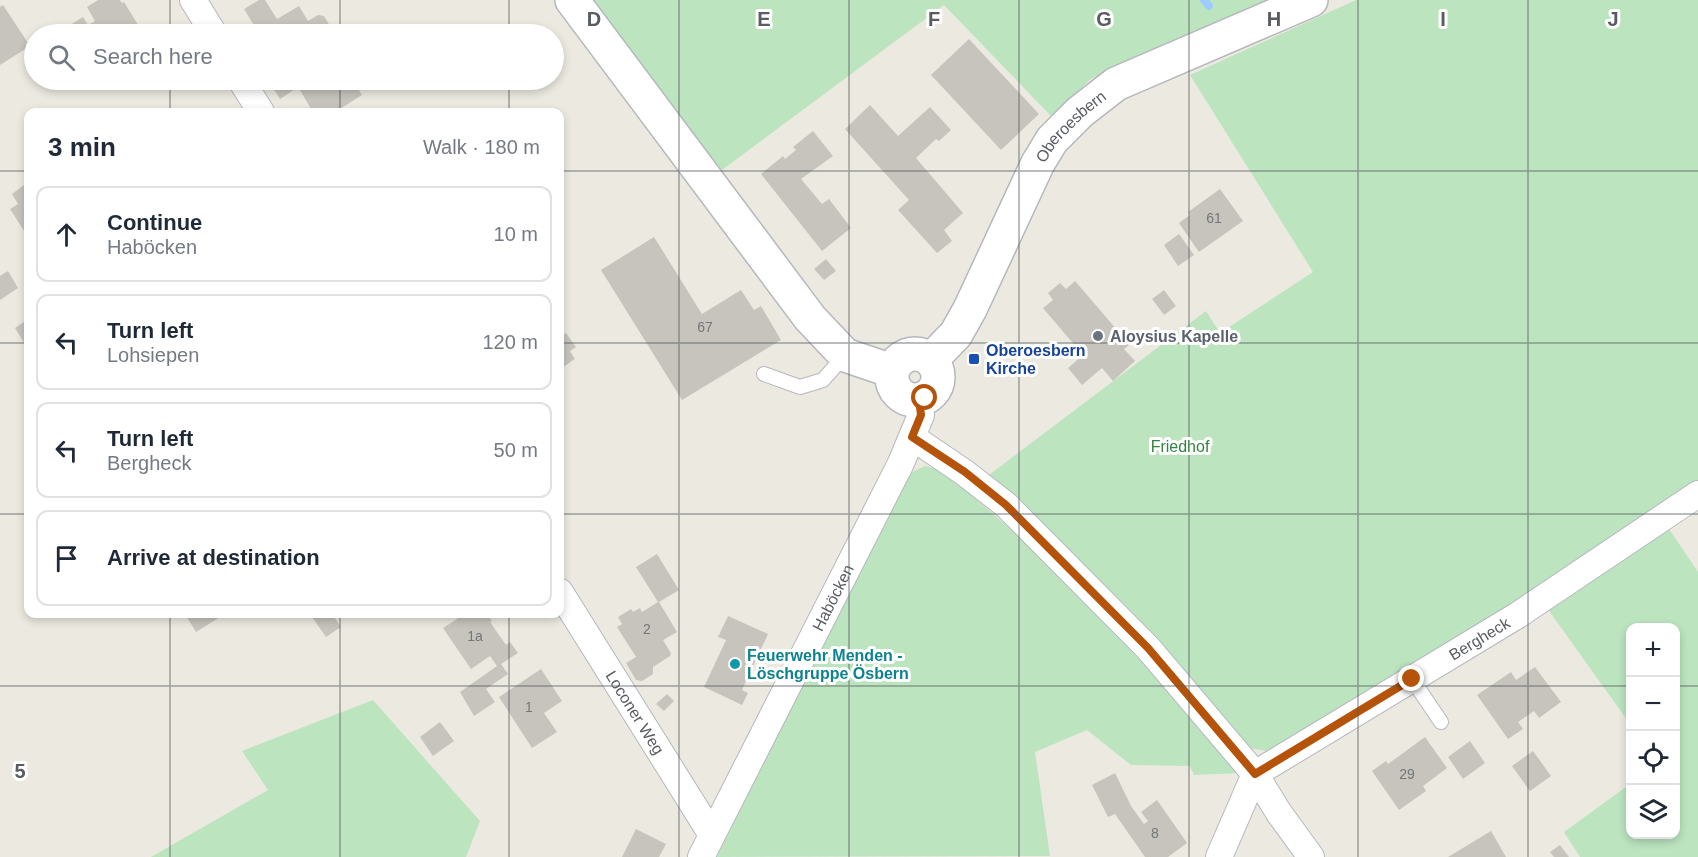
<!DOCTYPE html>
<meta charset="utf-8">
<style>
:root{--surface:#fff;--page:#f6f6f7;--text:#1f2937;--muted:#747a83;--line:#e0e1e3}
body{margin:0;font-family:Helvetica,sans-serif;background:var(--page);color:var(--text)}
.controls{position:absolute;right:18px;bottom:18px;display:grid;overflow:hidden;border-radius:12px;box-shadow:0 3px 9px #0003}
.controls button{width:54px;height:54px;display:grid;place-items:center;padding:0;border:0;border-bottom:2px solid var(--line);background:var(--surface);color:var(--text);font:30px sans-serif}
.stop{position:absolute;width:18px;height:18px;margin:-14px;border:4px solid #b45309;border-radius:50%;background:#fff}
.stop.end{background:#b45309;border-color:#fff;box-shadow:0 2px 6px #0008}
.list{margin:0;padding:0;list-style:none}
h2{display:flex;justify-content:space-between;align-items:center;height:78px;margin:0;padding:0 24px;font-size:26px}
h2 small{font-size:20px;font-weight:400;color:var(--muted)}
.list li{display:grid;grid-template-columns:39px 1fr auto;gap:18px;align-items:center;box-sizing:border-box;height:96px;margin:0 12px 12px;padding:0 12px;border:2px solid var(--line);border-radius:12px}
.list b{display:block;font-size:22px;white-space:nowrap}
.list p{margin:0;font-size:20px;white-space:nowrap;color:var(--muted)}
.list em{font-size:20px;font-style:normal;color:var(--muted)}
.icon{flex:none;width:33px;height:33px;fill:none;stroke:currentColor;stroke-width:2;stroke-linecap:round;stroke-linejoin:round}
.map{position:relative;flex:none;width:1698px;height:857px;overflow:hidden}
.search{position:absolute;background:var(--surface);box-shadow:0 3px 9px #0003;left:24px;top:24px;width:540px;height:66px;display:flex;align-items:center;gap:15px;box-sizing:border-box;padding:0 21px;border-radius:33px;color:var(--muted);font-size:22px}
.panel{position:absolute;background:var(--surface);box-shadow:0 3px 9px #0003;left:24px;top:108px;width:540px;height:510px;border-radius:12px}
.map>svg:first-child{display:block}
.green{fill:#bce4bf}
.lines{fill:none;stroke-linecap:round;stroke-linejoin:round}
.stream{stroke:#9ecbfe;stroke-width:8}
.building{fill:#c6c4bd}
.service-casing{stroke:#b6b7bd;stroke-width:16}
.minor-casing{stroke:#b6b7bd;stroke-width:28}
.tertiary-casing{stroke:#b6b7bd;stroke-width:36}
.service{stroke:#fff;stroke-width:14}
.minor{stroke:#fff;stroke-width:26}
.tertiary{stroke:#fff;stroke-width:33}
.route{stroke:#b45309;stroke-width:8}
.grid{fill:none;stroke:#595c61;stroke-width:1.5;stroke-opacity:0.55}
.worship-dot{fill:#6b7280;stroke:#fff;stroke-width:2}
.transit-dot{fill:#1a4fb4;stroke:#fff;stroke-width:2}
.culture-dot{fill:#0f9aa8;stroke:#fff;stroke-width:2}
.labels{text-anchor:middle;stroke-width:6;stroke-linejoin:round;paint-order:stroke}
.number-label{font-size:14px;fill:#747678}
.street-label{font-size:16px;fill:#595c61;stroke:#fff}
.worship-label{font-size:16px;font-weight:bold;fill:#5b616d;stroke:#fff;text-anchor:start}
.transit-label{font-size:16px;font-weight:bold;fill:#164399;stroke:#fff;text-anchor:start}
.park-label{font-size:16px;fill:#358340;stroke:#fff}
.culture-label{font-size:16px;font-weight:bold;fill:#0d838f;stroke:#fff;text-anchor:start}
.grid-label{font-size:20px;text-anchor:middle;font-weight:bold;fill:#595c61;stroke:#fff;stroke-width:6;stroke-linejoin:round;paint-order:stroke}
</style>
<div class="map">
<svg width="1698" height="857" viewBox="0 0 1698 857">
<rect width="100%" height="100%" fill="#eceae0"/>
<!-- green -->
<g class="green">
<polygon points="588,0 1269,0 1091,79 1051,116 944,5 722,170 673,111"/>
<polygon points="1356,0 1698,0 1698,485 1586,553 1449,645 1273,752 1248,748 989,475 1206,311 1220,333 1313,272 1190,75"/>
<polygon points="925,466 942,470 1014,532 1128,644 1240,773 1194,775 1190,766 1131,765 1087,730 1035,752 1050,856 717,857 906,475"/>
<polygon points="1669,529 1698,572 1698,857 1580,857 1564,832 1630,784 1630,834 1676,834 1676,628 1630,628 1630,724 1547,608"/>
<polygon points="373,700 480,821 466,857 151,857 268,790 242,751"/>
</g>
<g class="lines">
<!-- stream -->
<polyline class="stream" points="1204,0 1209,6"/>
</g>
<!-- building -->
<g class="building">
<polygon points="98,0 120,0 122,3 124,2 140,28 129,34 64,34 62,30 83,17 88,25 95,21 87,7"/>
<polygon points="259,0 265,0 277,19 299,6 308,21 318,15 324,16 333,31 332,34 259,34 269,29 267,26 258,32 244,9"/>
<polygon points="3,5 30,46 0,65 0,7"/>
<polygon points="969,39 1039,114 1001,150 931,75"/>
<polygon points="268,80 329,80 333,86 344,80 353,80 362,95 335,112 313,112 298,87 280,99"/>
<polygon points="870,105 898,136 930,107 951,130 939,141 936,139 916,158 963,213 944,230 952,241 937,253 898,210 909,200 845,129"/>
<polygon points="813,131 833,156 801,179 822,204 829,199 851,228 822,251 761,174 783,156 785,159 796,150 793,147"/>
<polygon points="28,182 28,237 10,209 18,204 12,194"/>
<polygon points="1220,189 1243,221 1199,252 1179,223 1190,215 1188,212"/>
<polygon points="1179,234 1194,255 1178,266 1164,245"/>
<polygon points="654,237 702,314 741,290 754,310 761,306 781,340 682,400 601,270"/>
<polygon points="826,259 836,271 824,280 814,269"/>
<polygon points="8,271 18,288 0,300 0,276"/>
<polygon points="1075,281 1118,331 1121,328 1133,342 1124,349 1135,361 1113,381 1102,368 1082,385 1068,368 1083,355 1043,308 1053,300 1048,293 1060,283 1066,289"/>
<polygon points="1164,290 1176,306 1164,315 1152,299"/>
<polygon points="28,319 28,349 15,328"/>
<polygon points="566,333 576,347 570,351 575,359 560,369 560,338"/>
<polygon points="657,554 679,590 659,602 677,632 663,640 671,653 670,656 653,667 653,674 642,681 636,680 626,663 636,657 617,627 622,624 618,617 631,609 633,612 640,608 642,612 658,602 636,567"/>
<polygon points="185,614 218,614 220,617 196,632"/>
<polygon points="310,614 332,614 341,627 326,637"/>
<polygon points="465,614 487,614 492,621 490,622 506,645 510,642 518,653 501,664 508,674 486,689 495,702 474,716 460,692 497,666 490,656 471,669 443,628"/>
<polygon points="728,616 768,634 742,690 748,693 742,705 704,687 726,640 718,637"/>
<polygon points="1535,667 1561,702 1539,718 1534,711 1518,722 1523,729 1508,739 1477,695 1511,672 1516,680"/>
<polygon points="541,669 562,701 544,713 557,732 532,748 499,697"/>
<polygon points="667,694 674,701 664,711 656,704"/>
<polygon points="440,722 454,741 433,756 420,737"/>
<polygon points="1425,737 1447,768 1423,786 1426,791 1399,810 1372,771 1386,761 1388,764"/>
<polygon points="1470,741 1485,763 1463,779 1448,757"/>
<polygon points="1533,751 1551,776 1530,791 1512,766"/>
<polygon points="1115,773 1131,806 1144,824 1148,821 1141,812 1157,800 1187,843 1168,857 1145,857 1115,814 1108,817 1092,785"/>
<polygon points="636,829 666,844 659,857 622,857"/>
<polygon points="1491,831 1506,857 1448,857"/>
<polygon points="1560,845 1569,857 1554,857 1550,852"/>
</g>
<g class="lines">
<defs>
<g id="service">
<polyline points="764,374 800,387 823,380 845,355"/>
<polyline points="1412,679 1441,722"/>
</g>
<g id="minor">
<polyline points="193,0 214,34"/>
<polyline points="241,80 261,112"/>
<polyline points="912,437 965,473 1006,505 1148,648 1255,774 1279,813 1311,857"/>
<path id="s1" d="M560 592 712 835"/>
<path id="s2" d="M1255 774 1518 615 1698 494"/>
<path id="s3" d="M701 857 901 463 921 415 919 399"/>
<polyline points="1219,857 1255,774"/>
</g>
<g id="tertiary">
<polyline points="572,0 810,318 845,355 892,371"/>
<circle cx="915" cy="377" r="23"/>
<path id="s4" d="M932 359 956 334 970 309 1038 163 1052 140 1080 112 1116 84 1311 0"/>
</g>
</defs>
<!-- service casing -->
<use href="#service" class="service-casing"/>
<!-- minor casing -->
<use href="#minor" class="minor-casing"/>
<!-- tertiary casing -->
<use href="#tertiary" class="tertiary-casing"/>
<!-- service -->
<use href="#service" class="service"/>
<!-- minor -->
<use href="#minor" class="minor"/>
<!-- tertiary -->
<use href="#tertiary" class="tertiary"/>
</g>
<g class="lines">
<!-- route -->
<polyline class="route" points="925,398 919,399 921,415 912,437 965,472 1006,505 1148,648 1255,774 1412,679"/>
</g>
<!-- grid -->
<path class="grid" d="M170 0V34M340 0V34M509 0V34M679 0V857M849 0V857M1019 0V857M1189 0V857M1358 0V857M1528 0V857M170 80V112M340 80V112M509 80V112M0 171H28M560 171H1698M0 343H28M560 343H1698M0 514H28M560 514H1698M170 614V857M340 614V857M509 614V857M0 686H1630M1676 686H1698"/>
<!-- markers -->
<circle class="worship-dot" cx="1098" cy="336" r="6"/>
<rect class="transit-dot" x="968" y="353" width="12" height="12" rx="3"/>
<circle class="culture-dot" cx="735" cy="664" r="6"/>
<g class="labels">
<!-- number labels -->
<g class="number-label">
<text x="1214" y="223">61</text>
<text x="705" y="332">67</text>
<text x="647" y="634">2</text>
<text x="475" y="641">1a</text>
<text x="529" y="712">1</text>
<text x="1407" y="779">29</text>
<text x="1155" y="838">8</text>
</g>
<!-- street labels -->
<g class="street-label">
<text dy="6" stroke="none"><textPath href="#s4" startOffset="274">Oberoesbern</textPath></text>
<text dy="6" stroke="none"><textPath href="#s3" startOffset="291">Haböcken</textPath></text>
<text dy="6" stroke="none"><textPath href="#s2" startOffset="262">Bergheck</textPath></text>
<text dy="6" stroke="none"><textPath href="#s1" startOffset="142">Loconer Weg</textPath></text>
</g>
<!-- worship labels -->
<g class="worship-label">
<text x="1110" y="342">Aloysius Kapelle</text>
</g>
<!-- transit labels -->
<g class="transit-label">
<text x="986" y="356">Oberoesbern<tspan x="986" dy="18">Kirche</tspan></text>
</g>
<!-- park labels -->
<g class="park-label">
<text x="1180" y="452">Friedhof</text>
</g>
<!-- culture labels -->
<g class="culture-label">
<text x="747" y="661">Feuerwehr Menden -<tspan x="747" dy="18">Löschgruppe Ösbern</tspan></text>
</g>
</g>
<g class="grid-label">
<text x="594" y="26">D</text>
<text x="764" y="26">E</text>
<text x="934" y="26">F</text>
<text x="1104" y="26">G</text>
<text x="1274" y="26">H</text>
<text x="1443" y="26">I</text>
<text x="1613" y="26">J</text>
<text x="20" y="778">5</text>
</g>
</svg>
<div class="controls">
<button>+</button>
<button>−</button>
<button><svg class="icon" aria-label="locate" viewBox="0 0 24 24"><circle cx="12" cy="12" r="6"/><path d="M12 2v4M12 18v4M2 12h4M18 12h4"/></svg></button>
<button><svg class="icon" aria-label="layers" viewBox="0 0 24 24"><path d="M12 4l9 5-9 5-9-5zM3 14l9 5 9-5"/></svg></button>
</div>
<div class="stop" style="left:925px;top:398px"></div>
<div class="stop end" style="left:1412px;top:679px"></div>
<div class="search"><svg class="icon" aria-label="search" viewBox="0 0 24 24"><circle cx="10" cy="10" r="6"/><path d="M15 15l6 6"/></svg>Search here</div>
<section class="panel">
<h2>3 min<small>Walk · 180 m</small></h2>
<ul class="list">
<li><svg class="icon" aria-label="ahead" viewBox="0 0 24 24"><path d="M12 20V5M6 11l6-6 6 6"/></svg><div><b>Continue</b><p>Haböcken</p></div><em>10 m</em></li>
<li><svg class="icon" aria-label="left" viewBox="0 0 24 24"><path d="M17 20v-9H6M10 6l-5 5 5 5"/></svg><div><b>Turn left</b><p>Lohsiepen</p></div><em>120 m</em></li>
<li><svg class="icon" aria-label="left" viewBox="0 0 24 24"><path d="M17 20v-9H6M10 6l-5 5 5 5"/></svg><div><b>Turn left</b><p>Bergheck</p></div><em>50 m</em></li>
<li><svg class="icon" aria-label="arrive" viewBox="0 0 24 24"><path d="M6 21V4h12l-3 4 3 4H6"/></svg><div><b>Arrive at destination</b></div></li>
</ul>
</section>
</div>
